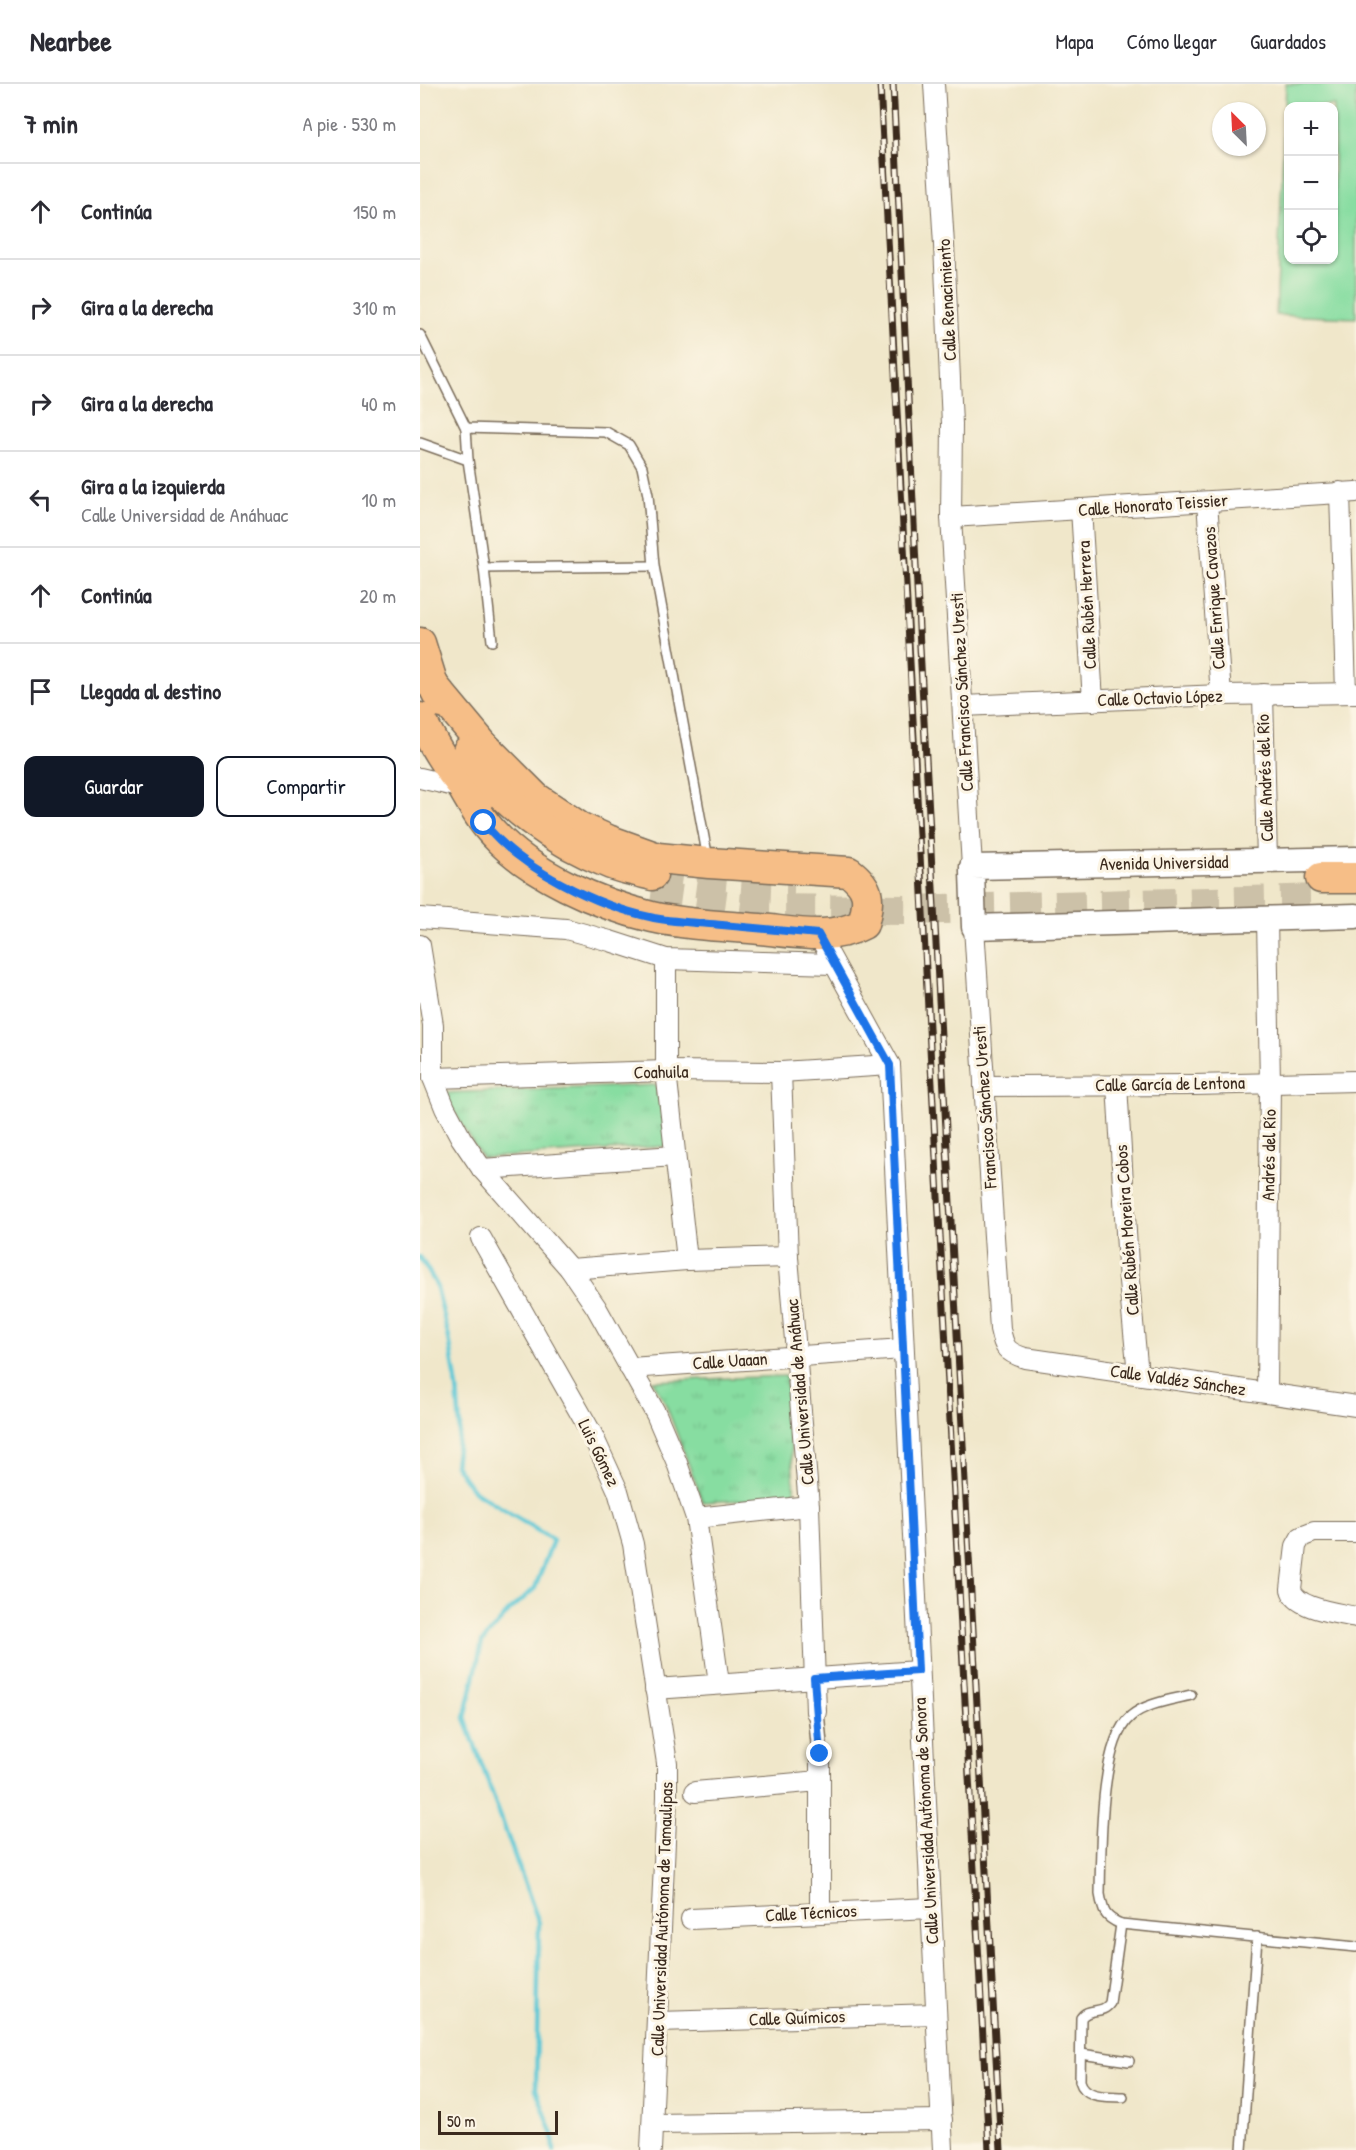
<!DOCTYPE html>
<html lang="es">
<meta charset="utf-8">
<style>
:root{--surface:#fff;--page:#f2f2f3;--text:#2b2b33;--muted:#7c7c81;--line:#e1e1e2;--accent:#111827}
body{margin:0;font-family:"Patrick Hand",sans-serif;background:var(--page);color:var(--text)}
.controls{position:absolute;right:18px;top:18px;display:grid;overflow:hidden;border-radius:12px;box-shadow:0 2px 4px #0004}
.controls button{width:54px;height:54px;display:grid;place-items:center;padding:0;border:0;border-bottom:2px solid var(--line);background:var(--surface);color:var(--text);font:30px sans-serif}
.compass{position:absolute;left:792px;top:18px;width:54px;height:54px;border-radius:50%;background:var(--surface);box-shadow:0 2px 4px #0004;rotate:336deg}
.scale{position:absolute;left:18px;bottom:15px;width:120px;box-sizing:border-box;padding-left:6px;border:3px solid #3b2a1e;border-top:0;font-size:16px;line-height:21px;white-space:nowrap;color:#3b2a1e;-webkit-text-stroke:4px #fcf5e5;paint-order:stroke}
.stop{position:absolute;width:18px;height:18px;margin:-14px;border:4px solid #1a73e8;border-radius:50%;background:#fff}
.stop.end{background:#1a73e8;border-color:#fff;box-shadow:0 2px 6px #0008}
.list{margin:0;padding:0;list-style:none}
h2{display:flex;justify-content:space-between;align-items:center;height:78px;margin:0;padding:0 24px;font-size:26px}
h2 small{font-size:20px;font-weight:400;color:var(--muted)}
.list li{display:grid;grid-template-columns:39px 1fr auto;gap:18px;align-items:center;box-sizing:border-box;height:96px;padding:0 24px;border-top:2px solid var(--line)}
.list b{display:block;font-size:22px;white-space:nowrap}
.list p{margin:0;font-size:20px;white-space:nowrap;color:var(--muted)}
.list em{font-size:20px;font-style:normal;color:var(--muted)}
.actions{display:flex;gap:12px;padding:18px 24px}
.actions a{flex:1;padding:14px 0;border:2px solid var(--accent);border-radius:12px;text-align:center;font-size:21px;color:var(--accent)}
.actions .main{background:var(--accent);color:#fff}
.icon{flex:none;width:33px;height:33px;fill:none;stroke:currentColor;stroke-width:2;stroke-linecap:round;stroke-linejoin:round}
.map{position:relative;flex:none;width:936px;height:2066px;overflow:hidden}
header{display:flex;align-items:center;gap:36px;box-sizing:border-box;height:84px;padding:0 30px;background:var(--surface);border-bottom:2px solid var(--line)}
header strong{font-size:28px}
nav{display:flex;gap:33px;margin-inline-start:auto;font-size:21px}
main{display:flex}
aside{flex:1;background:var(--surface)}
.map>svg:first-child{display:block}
.grass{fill:url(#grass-tufts);stroke:#618460;stroke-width:1.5}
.pitch{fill:#87dda1;stroke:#618460;stroke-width:1.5;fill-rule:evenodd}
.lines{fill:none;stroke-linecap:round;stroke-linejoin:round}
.stream{stroke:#5dc8d6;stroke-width:4.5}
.primary-tunnel{stroke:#ccc1a8;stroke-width:30;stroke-dasharray:30 15;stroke-linecap:butt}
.service-casing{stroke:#7a6c5a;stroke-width:12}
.pedestrian-casing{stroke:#7a6c5a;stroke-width:18}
.minor-casing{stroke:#7a6c5a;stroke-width:22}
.tertiary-casing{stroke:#7a6c5a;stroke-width:27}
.primary-casing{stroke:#7a6c5a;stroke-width:33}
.service{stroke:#fff;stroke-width:9}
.pedestrian{stroke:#fff;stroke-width:15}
.minor{stroke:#fff;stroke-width:20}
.tertiary{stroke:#fff;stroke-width:24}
.primary{stroke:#f6be87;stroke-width:30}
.rail-casing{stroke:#3b2a1e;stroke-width:7}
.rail{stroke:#fcf5e5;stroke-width:4.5;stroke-dasharray:14;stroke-linecap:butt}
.route{stroke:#1a73e8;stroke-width:8}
.labels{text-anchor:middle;stroke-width:6;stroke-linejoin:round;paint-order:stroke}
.street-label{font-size:18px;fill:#3b2a1e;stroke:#fcf5e5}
</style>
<header>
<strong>Nearbee</strong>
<nav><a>Mapa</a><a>Cómo llegar</a><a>Guardados</a></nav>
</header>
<main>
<aside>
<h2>7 min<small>A pie · 530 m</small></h2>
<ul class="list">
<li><svg class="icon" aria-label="ahead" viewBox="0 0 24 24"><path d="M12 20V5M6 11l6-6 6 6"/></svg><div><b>Continúa</b></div><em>150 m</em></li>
<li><svg class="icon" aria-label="right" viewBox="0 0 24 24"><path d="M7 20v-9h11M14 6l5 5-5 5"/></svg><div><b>Gira a la derecha</b></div><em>310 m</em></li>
<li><svg class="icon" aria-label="right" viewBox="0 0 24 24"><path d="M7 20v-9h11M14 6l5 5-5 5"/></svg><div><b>Gira a la derecha</b></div><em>40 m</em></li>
<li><svg class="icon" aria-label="left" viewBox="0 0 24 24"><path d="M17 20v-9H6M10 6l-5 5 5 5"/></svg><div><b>Gira a la izquierda</b><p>Calle Universidad de Anáhuac</p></div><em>10 m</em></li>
<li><svg class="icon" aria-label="ahead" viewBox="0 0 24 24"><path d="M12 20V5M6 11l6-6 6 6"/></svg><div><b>Continúa</b></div><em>20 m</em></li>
<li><svg class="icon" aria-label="arrive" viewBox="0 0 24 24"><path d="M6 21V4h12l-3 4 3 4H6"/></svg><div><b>Llegada al destino</b></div></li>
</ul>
<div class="actions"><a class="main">Guardar</a><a>Compartir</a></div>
</aside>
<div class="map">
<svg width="936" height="2066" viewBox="0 0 936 2066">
<defs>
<pattern id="grass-tufts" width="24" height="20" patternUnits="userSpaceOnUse" patternTransform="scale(1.5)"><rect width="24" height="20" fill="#87dda1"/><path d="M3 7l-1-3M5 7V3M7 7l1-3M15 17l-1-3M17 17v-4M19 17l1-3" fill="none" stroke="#75be8a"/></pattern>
</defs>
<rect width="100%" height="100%" fill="#fcf5e5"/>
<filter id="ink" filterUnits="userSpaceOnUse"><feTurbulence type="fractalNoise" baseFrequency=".0167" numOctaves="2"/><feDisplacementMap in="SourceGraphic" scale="12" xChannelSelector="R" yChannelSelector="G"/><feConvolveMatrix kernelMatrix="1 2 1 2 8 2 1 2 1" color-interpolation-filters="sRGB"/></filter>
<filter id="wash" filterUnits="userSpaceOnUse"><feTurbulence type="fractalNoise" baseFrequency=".008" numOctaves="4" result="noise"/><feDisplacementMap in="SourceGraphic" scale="24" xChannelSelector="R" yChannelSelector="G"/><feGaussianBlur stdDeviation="1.35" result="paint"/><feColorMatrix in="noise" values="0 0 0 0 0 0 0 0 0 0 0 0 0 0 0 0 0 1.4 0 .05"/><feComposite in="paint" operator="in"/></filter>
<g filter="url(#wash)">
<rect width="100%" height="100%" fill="#f0e7ca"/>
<!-- grass -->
<g class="grass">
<polygon points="236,1001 249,1062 62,1074 23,1009"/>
<polygon points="366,1292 375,1414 283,1418 246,1321 233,1297"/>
</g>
<!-- pitch -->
<path class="pitch" d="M866 0H936V234L856 231ZM868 22H914V176H868Z"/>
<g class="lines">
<!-- stream -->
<polyline class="stream" points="0,1173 16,1200 29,1254 37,1304 40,1342 35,1381 54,1407 133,1456 115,1504 90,1526 62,1558 45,1634 119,1839 116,2005 133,2051 134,2066"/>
</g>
</g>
<g filter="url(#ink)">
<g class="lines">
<!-- primary-tunnel -->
<g class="primary-tunnel">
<path d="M232 791C279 800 325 804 374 805"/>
<polyline points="231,812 328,825 487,826 904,815"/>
</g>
<defs>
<g id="service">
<polyline points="0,251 46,344 186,348 209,361 222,383 228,411 234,482 288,775"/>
<polyline points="46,344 48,376 64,484 234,482"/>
<polyline points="0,359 48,376"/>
<polyline points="64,484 72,557"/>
<path d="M771 1611C752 1616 726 1619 711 1632 679 1658 681 1769 680 1810 683 1827 684 1833 701 1840L936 1863"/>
<path d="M701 1840 690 1919C682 1931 668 1923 661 1934L660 1997C665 2015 688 2012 703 2013"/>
<polyline points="661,1970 709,1977"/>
<polyline points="822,2066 837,1853"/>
</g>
<polyline id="pedestrian" points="396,1628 400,1670"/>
<g id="minor">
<polyline points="514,0 524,161 532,340 531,433 552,783"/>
<polyline points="920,408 926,609"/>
<polyline points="787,418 801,611"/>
<polyline points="661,425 673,617"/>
<polyline points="531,433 936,408"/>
<polyline points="843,610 847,777"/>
<polyline points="543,622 801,611 936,609"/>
<polyline points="0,694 43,704"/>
<polyline points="0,834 146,845 190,857 246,875 413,880"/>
<path d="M554 843 580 1245C584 1264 586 1268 605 1274L936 1322"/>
<polyline points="398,850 470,981 523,2066"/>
<polyline points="0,861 13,941 13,994 25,1024 41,1054 62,1085 150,1185 176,1223 236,1330 257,1379 276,1434 299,1599"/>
<polyline points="246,875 246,987 267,1176"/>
<polyline points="361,988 368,1173 389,1422 396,1628"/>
<polyline points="13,994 246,987 361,988 470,981"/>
<polyline points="697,1001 709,1197 718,1290"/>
<polyline points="564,1002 774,1001 936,997"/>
<polyline points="62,1085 255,1072"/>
<polyline points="61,1154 172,1350 198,1407 213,1460 247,1679 247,1713 231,2066"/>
<polyline points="150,1185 267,1176 368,1173"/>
<polyline points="210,1284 483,1265"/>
<polyline points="847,1308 850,999 847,835"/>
<polyline points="276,1434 389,1422"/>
<path d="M936 1448H894L881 1453 876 1462 871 1505C875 1525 918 1529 936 1533"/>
<polyline points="235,1605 498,1587"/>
<polyline points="400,1670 400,1828"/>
<polyline points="275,1708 399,1697"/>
<polyline points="271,1835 511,1824"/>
<polyline points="238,1938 516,1930"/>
<polyline points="234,2040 522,2036"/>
</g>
<polyline id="tertiary" points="936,775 552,783 552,788 554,843 936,832"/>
<g id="primary">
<polyline points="0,559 13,601 22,619"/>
<path d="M13 601 64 662 116 714 159 743 188 756 238 774 289 779 429 788C450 804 450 815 443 840 412 857 374 848 340 845 305 842 267 841 232 833 178 820 111 791 73 749 60 736 52 719 43 704"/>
<path d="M0 634C15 664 32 694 57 716"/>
<path d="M48 667C79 720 135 758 191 780 204 785 218 787 232 791"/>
<polyline points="901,794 936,794"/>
</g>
</defs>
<!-- service casing -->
<use href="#service" class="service-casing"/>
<!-- pedestrian casing -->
<use href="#pedestrian" class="pedestrian-casing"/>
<!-- minor casing -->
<use href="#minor" class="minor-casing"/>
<!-- tertiary casing -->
<use href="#tertiary" class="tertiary-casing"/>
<!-- primary casing -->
<use href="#primary" class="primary-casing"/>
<!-- service -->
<use href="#service" class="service"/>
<!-- pedestrian -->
<use href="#pedestrian" class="pedestrian"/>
<!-- minor -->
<use href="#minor" class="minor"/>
<!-- tertiary -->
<use href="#tertiary" class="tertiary"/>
<!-- primary -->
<use href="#primary" class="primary"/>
<defs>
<g id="rail">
<path d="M460 0C494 689 533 1377 569 2066"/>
<polyline points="473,0 499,544 581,2066"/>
</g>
</defs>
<!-- rail casing -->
<use href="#rail" class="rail-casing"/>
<!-- rail -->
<use href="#rail" class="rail"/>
</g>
</g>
<g class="lines" filter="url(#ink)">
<!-- route -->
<path class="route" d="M64 739C100 785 177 822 234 834 256 838 280 839 302 841 334 844 366 847 398 850L470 981 498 1587 394 1594 400 1670"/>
</g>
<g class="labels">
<!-- street labels -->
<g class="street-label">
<text transform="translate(527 216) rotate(-93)" y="6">Calle Renacimiento</text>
<text transform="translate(733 421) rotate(-4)" y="6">Calle Honorato Teissier</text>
<text transform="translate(794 514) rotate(-94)" y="6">Calle Enrique Cavazos</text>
<text transform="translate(667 521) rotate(-93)" y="6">Calle Rubén Herrera</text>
<text transform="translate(542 608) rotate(-93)" y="6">Calle Francisco Sánchez Uresti</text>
<text transform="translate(740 614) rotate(-2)" y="6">Calle Octavio López</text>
<text transform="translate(845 694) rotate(-92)" y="6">Calle Andrés del Río</text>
<text transform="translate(744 779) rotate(-1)" y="6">Avenida Universidad</text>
<text transform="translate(241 988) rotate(-1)" y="6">Coahuila</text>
<text transform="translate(750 1000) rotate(-1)" y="6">Calle García de Lentona</text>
<text transform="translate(565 1023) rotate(-94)" y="6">Francisco Sánchez Uresti</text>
<text transform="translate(849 1071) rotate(-89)" y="6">Andrés del Río</text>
<text transform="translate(707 1146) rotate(-94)" y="6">Calle Rubén Moreira Cobos</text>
<text transform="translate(310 1277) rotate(-4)" y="6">Calle Uaaan</text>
<text transform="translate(758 1296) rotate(8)" y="6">Calle Valdéz Sánchez</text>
<text transform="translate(380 1308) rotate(-95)" y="6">Calle Universidad de Anáhuac</text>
<text transform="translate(179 1369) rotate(64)" y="6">Luis Gómez</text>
<text transform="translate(506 1737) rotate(-93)" y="6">Calle Universidad Autónoma de Sonora</text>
<text transform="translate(391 1829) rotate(-3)" y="6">Calle Técnicos</text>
<text transform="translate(242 1835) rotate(-88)" y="6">Calle Universidad Autónoma de Tamaulipas</text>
<text transform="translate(377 1934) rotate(-2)" y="6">Calle Químicos</text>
</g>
</g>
</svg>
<div class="controls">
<button>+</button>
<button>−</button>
<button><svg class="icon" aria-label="locate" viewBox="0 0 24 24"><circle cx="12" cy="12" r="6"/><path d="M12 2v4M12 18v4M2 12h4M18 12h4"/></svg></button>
</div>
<svg class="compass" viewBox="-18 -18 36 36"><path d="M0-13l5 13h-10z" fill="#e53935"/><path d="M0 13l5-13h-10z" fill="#7c7c81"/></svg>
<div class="scale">50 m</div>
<div class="stop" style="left:64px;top:739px"></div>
<div class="stop end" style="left:400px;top:1670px"></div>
</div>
</main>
